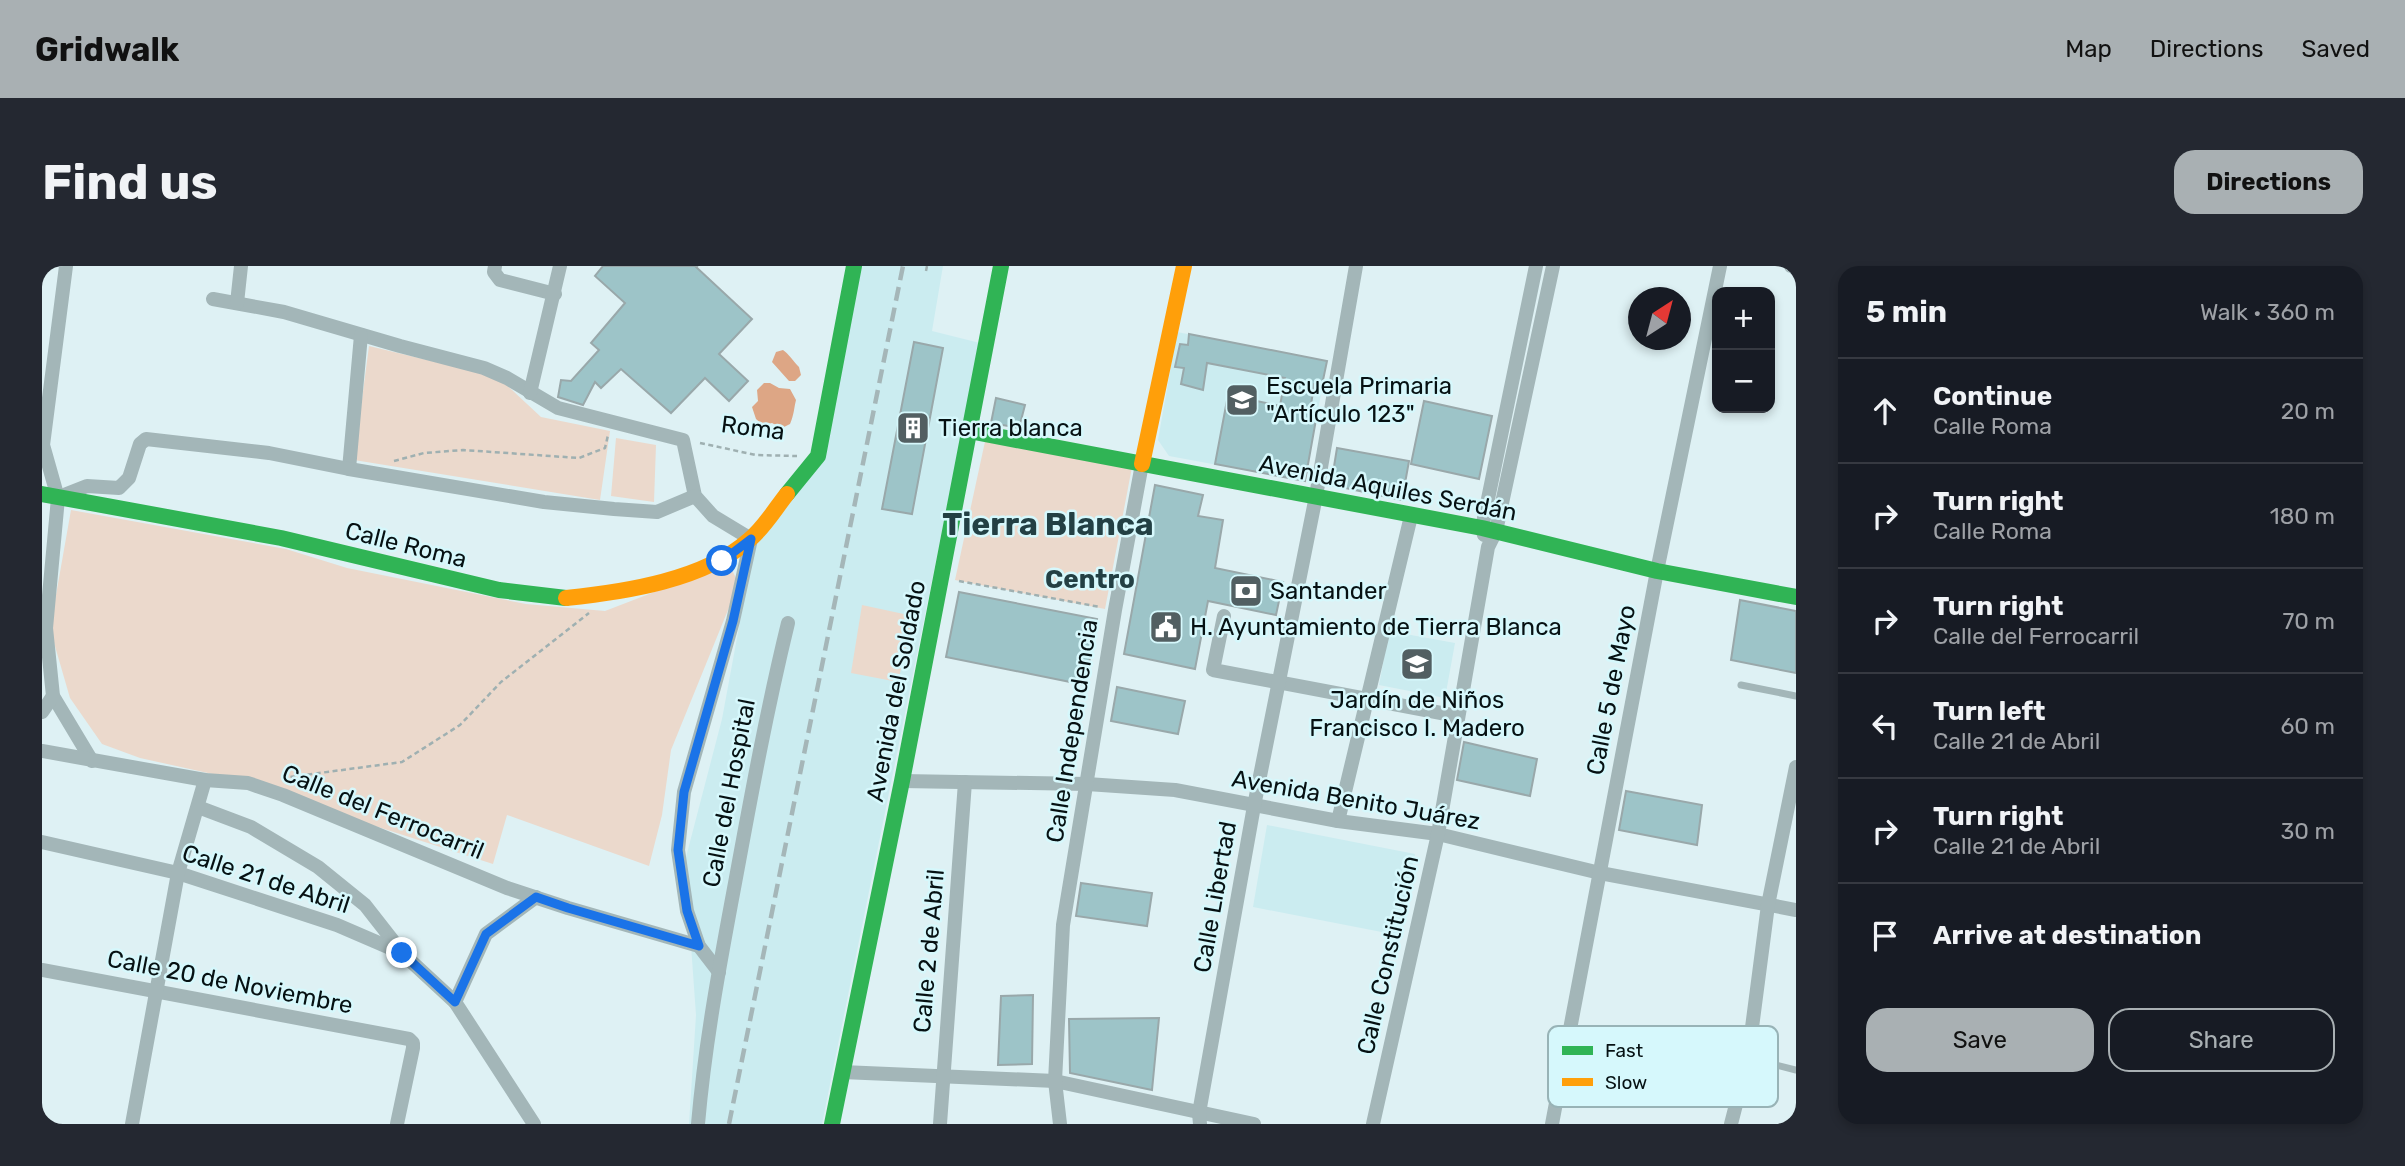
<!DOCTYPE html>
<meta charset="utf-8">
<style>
:root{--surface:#171b24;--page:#242831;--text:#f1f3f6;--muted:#9ea1a6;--line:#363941;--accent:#a9b0b3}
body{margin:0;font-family:Rubik,sans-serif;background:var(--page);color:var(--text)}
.controls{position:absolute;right:21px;top:21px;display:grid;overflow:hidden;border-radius:14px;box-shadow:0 4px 10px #0003}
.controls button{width:63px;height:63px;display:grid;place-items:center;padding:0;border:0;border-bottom:2px solid var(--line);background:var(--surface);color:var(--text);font:35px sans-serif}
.compass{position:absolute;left:1586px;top:21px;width:63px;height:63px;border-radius:50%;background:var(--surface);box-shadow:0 4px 10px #0003;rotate:36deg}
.stop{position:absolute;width:21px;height:21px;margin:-16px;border:5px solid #1a73e8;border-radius:50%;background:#fff}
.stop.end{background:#1a73e8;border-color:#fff;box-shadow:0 2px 7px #0008}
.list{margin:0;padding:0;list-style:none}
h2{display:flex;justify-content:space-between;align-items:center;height:91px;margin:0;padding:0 28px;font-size:30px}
h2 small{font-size:23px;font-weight:400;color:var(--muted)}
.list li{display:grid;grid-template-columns:46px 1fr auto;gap:21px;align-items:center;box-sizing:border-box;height:105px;padding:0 28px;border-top:2px solid var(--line)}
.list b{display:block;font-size:26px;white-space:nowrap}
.list p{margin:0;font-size:23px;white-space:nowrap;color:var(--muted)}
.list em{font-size:23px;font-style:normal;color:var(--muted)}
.actions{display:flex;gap:14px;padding:21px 28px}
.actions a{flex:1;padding:16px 0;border:2px solid var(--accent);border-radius:21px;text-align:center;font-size:24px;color:var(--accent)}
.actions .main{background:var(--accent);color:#111}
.icon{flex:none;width:38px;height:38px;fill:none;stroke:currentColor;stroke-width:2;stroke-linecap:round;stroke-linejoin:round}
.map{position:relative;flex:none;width:1754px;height:858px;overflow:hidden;border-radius:21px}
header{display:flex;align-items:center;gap:42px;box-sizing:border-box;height:98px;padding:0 35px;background:var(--accent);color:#111}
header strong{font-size:33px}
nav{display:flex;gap:38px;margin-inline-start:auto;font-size:24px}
.intro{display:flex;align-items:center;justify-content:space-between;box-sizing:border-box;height:168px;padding:0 42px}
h1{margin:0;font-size:49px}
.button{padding:18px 32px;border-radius:21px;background:var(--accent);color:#111;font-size:24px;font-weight:700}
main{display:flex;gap:42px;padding:0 42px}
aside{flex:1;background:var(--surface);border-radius:21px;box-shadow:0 4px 10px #0003}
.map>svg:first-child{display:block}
.built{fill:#cbecf0}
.green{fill:#ebd9cc}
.water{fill:#dda685}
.building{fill:#9dc4c8;stroke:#99a8aa;stroke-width:2}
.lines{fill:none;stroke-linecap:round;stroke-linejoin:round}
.path{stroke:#9fb0b1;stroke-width:2.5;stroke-dasharray:5 3.5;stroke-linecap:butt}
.lane{stroke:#a3b6b8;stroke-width:7}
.street{stroke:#a3b6b8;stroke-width:14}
.fast{stroke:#30b455;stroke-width:16}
.slow{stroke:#ff9f0a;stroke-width:16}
.rail{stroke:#a5b6b8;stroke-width:4.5;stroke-dasharray:14 7;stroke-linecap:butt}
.route{stroke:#1a73e8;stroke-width:9}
.labels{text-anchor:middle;stroke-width:5;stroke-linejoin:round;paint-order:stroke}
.poi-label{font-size:24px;fill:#061113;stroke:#d6f8fc;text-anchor:start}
.street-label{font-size:24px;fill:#061113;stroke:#d6f8fc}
.neighbourhood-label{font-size:26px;font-weight:bold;fill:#234044;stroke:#d6f8fc}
.district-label{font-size:32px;font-weight:bold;fill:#234044;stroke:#d6f8fc}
.key{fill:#d6f8fc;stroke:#98b3b6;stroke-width:2}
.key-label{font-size:19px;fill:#061113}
</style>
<header>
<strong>Gridwalk</strong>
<nav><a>Map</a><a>Directions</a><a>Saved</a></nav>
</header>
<div class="intro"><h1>Find us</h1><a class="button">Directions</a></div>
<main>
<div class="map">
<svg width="1754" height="858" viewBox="0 0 1754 858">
<rect width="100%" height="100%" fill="#def1f4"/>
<!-- built -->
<g class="built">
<polygon points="805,0 901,0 890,65 938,77 780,858 647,858 654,749 643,595 680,453 712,280 770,193"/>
<polygon points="1135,66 1285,95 1263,215 1127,190 1116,174"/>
<polygon points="1347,365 1413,377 1403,432 1337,419"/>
<polygon points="1225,559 1373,588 1355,669 1211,641"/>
</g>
<!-- green -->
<g class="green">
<polygon points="327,80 456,111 499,151 568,165 558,234 312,194"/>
<polygon points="944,171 1090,201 1063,343 913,314"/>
<polygon points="574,172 614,179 612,236 569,230"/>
<polygon points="29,244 244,283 305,302 484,338 563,345 672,303 689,302 695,314 688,339 629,484 620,549 607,600 465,549 451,598 175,509 98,492 60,478 28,432 8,363"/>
<polygon points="820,339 871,350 856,416 809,407"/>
</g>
<!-- water -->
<g class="water">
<path d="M741 84C746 87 752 96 757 101L759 109 753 115H747L730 96 734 86Z"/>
<path d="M722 117H728L737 122 748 123 754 134C752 142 752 149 748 158L740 162 730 157 721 159 714 153 710 141 716 135 715 124Z"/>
</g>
<!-- building -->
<g class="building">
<polygon points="561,0 653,0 710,53 677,88 706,115 687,135 663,112 629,147 579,103 559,122 553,116 541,139 516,131 519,114 529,115 557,84 549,77 583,37 553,10"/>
<polygon points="1147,68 1285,95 1280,119 1272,118 1268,146 1275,148 1263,215 1173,198 1186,129 1238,140 1243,112 1165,97 1161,124 1139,118 1142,102 1133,101 1138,78 1146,79"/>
<polygon points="872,76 901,82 870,248 840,243"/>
<polygon points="954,132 983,139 977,162 949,157"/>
<polygon points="1382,135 1450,150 1437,213 1369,198"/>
<polygon points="1295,182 1367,195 1360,234 1289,219"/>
<polygon points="1113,219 1161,229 1156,250 1181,254 1173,302 1241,316 1234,349 1166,335 1153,403 1082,388"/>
<polygon points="917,326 1055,353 1043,419 904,391"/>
<polygon points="1698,334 1754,345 1754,407 1689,394"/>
<polygon points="1075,421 1143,435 1136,468 1069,455"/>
<polygon points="1422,476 1495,493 1488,530 1415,514"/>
<polygon points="1584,525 1660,539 1655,579 1577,564"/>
<polygon points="1039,617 1110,627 1105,660 1034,650"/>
<polygon points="991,729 990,798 956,799 959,730"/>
<polygon points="1117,752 1110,824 1028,807 1027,753"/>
</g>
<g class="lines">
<!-- path -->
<g class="path">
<polyline points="655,1 655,0"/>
<polyline points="884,5 885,0"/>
<polyline points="658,177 714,189 755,190"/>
<polyline points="352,195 382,187 421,184 537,192 563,182 566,169"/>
<polyline points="917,315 1058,341"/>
<polyline points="240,512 360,496 418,459 459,416 547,347"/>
</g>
<!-- lane -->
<g class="lane">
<polyline points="1699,419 1754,430"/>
<polyline points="1706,792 1754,804"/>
</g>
<!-- street -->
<g class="street">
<polyline points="24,0 1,179 16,232 4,362 11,430 50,495"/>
<polyline points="453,0 452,6 458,14 513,28"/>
<polyline points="1749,0 1754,1"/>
<polyline points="171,33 242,46 358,80 442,102 465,112 516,142 641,174 653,230 671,250 709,273 691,355 642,526 636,584 645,645 657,680 677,706"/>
<polyline points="195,37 199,0"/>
<polyline points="488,127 518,0"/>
<polyline points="307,203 319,69"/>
<polyline points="17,231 45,220 77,222 87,212 98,178 104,173 227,187 307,203 502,236 572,243 615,246 653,230"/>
<polyline points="1442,269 1440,262 1494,0"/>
<polyline points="1182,350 1171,404 1415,450"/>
<polyline points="0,446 11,430"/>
<polyline points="0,485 163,514 206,517 241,529 465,622 526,642 657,680"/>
<polyline points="860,515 1045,518 1133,524 1296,555 1396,568 1558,607 1754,644"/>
<polyline points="156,541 209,561 276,601 323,639 359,685"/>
<polyline points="1296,555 1369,250"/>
<polyline points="0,576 136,607 295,659 360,687 413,736 492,858"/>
<polyline points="0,704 367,773 371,777 371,782 355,858"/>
<polyline points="413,736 444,668 494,631"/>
<polyline points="800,806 1013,815 1212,858"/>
<polyline points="90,858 136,607 163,514"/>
<path d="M656 858C663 777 678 697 693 617 709 530 725 443 746 357"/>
<polyline points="898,858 923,516"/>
<polyline points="1018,858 1013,815 1021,659 1073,344 1100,198"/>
<polyline points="1158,858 1157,847 1212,540 1274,230 1314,0"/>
<polyline points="1331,858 1396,568 1446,281 1454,265 1511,0"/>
<polyline points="1510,858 1615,305 1678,0"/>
<polyline points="1689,858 1706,792 1726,639 1754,501"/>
</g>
<!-- fast -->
<g class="fast">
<polyline points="927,165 1440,262 1615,305 1754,331"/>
<polyline points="0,228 239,272 457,324 524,332"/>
<polyline points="745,228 776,190 812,0"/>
<polyline points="790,858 860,515 959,0"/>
</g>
<!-- slow -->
<g class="slow">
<polyline points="1100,198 1142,0"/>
<path d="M524 332C583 326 662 314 707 274 722 262 733 243 745 228"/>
</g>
<!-- rail -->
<polyline class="rail" points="687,858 861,0"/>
</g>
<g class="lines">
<!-- route -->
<polyline class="route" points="360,687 413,736 444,668 494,631 526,642 657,680 645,645 636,584 642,526 691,355 709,273 680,295"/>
</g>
<!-- icons -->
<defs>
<symbol id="school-square" viewBox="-11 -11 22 22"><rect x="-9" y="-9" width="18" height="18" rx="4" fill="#525f62" stroke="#d6f8fc"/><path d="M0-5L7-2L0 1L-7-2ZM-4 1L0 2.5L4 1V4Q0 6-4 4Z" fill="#fff"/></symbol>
<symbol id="building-square" viewBox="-11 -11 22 22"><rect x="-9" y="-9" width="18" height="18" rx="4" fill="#525f62" stroke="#d6f8fc"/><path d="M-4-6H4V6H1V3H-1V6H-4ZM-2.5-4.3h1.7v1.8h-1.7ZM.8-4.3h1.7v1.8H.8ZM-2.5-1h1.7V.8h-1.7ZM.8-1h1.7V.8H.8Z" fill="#fff"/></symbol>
<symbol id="bank-square" viewBox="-11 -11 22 22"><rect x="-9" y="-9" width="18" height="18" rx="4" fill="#525f62" stroke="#d6f8fc"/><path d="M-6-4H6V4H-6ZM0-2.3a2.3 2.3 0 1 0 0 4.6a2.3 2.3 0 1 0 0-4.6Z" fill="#fff"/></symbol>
<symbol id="civic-square" viewBox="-11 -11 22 22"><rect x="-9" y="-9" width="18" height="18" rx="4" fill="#525f62" stroke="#d6f8fc"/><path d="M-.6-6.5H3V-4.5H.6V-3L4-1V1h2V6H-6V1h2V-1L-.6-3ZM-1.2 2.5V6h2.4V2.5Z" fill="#fff"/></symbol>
</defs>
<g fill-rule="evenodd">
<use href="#school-square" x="1181" y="115" width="38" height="38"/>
<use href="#building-square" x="852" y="143" width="38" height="38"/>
<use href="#bank-square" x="1185" y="306" width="38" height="38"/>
<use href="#civic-square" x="1105" y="342" width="38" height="38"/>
<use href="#school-square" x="1356" y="379" width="38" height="38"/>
</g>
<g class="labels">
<!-- poi labels -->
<g class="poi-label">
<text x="1224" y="128">Escuela Primaria<tspan x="1224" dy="28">"Artículo 123"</tspan></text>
<text x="896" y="170">Tierra blanca</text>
<text x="1228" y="333">Santander</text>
<text x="1148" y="369">H. Ayuntamiento de Tierra Blanca</text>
<text x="1375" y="442" text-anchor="middle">Jardín de Niños<tspan x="1375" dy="28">Francisco I. Madero</tspan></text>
</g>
<!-- street labels -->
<g class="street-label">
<text transform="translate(711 162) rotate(7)" y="8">Roma</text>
<text transform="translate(1346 222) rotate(11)" y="8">Avenida Aquiles Serdán</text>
<text transform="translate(364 279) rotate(14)" y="8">Calle Roma</text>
<text transform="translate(1569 424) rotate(-79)" y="8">Calle 5 de Mayo</text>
<text transform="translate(854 425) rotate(-79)" y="8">Avenida del Soldado</text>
<text transform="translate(1030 465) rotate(-81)" y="8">Calle Independencia</text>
<text transform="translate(687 527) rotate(-79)" y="8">Calle del Hospital</text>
<text transform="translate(1314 534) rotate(10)" y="8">Avenida Benito Juárez</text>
<text transform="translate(341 546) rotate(22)" y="8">Calle del Ferrocarril</text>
<text transform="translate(224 613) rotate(18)" y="8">Calle 21 de Abril</text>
<text transform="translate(1173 631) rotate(-80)" y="8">Calle Libertad</text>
<text transform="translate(887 685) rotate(-85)" y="8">Calle 2 de Abril</text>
<text transform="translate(1346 689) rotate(-77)" y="8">Calle Constitución</text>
<text transform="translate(188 716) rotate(11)" y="8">Calle 20 de Noviembre</text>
</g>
<!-- neighbourhood labels -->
<g class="neighbourhood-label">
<text x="1048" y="322">Centro</text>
</g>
<!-- district labels -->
<g class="district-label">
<text x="1006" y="269">Tierra Blanca</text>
</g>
</g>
<!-- legend -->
<rect x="1506" y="760" width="230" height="81" rx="10" class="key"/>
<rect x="1520" y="780" width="31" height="9" fill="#30b455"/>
<rect x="1520" y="812" width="31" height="8" fill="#ff9f0a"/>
<g class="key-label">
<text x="1563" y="791">Fast</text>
<text x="1563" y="823">Slow</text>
</g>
</svg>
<div class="controls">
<button>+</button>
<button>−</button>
</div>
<svg class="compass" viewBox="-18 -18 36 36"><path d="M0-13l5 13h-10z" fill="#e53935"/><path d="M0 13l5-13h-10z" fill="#9ea1a6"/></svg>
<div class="stop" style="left:680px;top:295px"></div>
<div class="stop end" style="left:360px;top:687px"></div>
</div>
<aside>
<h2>5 min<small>Walk · 360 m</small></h2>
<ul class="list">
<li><svg class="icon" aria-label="ahead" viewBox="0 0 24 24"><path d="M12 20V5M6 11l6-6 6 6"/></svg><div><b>Continue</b><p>Calle Roma</p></div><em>20 m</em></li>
<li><svg class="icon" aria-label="right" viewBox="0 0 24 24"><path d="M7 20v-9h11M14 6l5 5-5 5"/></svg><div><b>Turn right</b><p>Calle Roma</p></div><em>180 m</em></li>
<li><svg class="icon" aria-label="right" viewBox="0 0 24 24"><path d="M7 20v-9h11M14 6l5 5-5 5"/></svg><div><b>Turn right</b><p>Calle del Ferrocarril</p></div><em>70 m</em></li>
<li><svg class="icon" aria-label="left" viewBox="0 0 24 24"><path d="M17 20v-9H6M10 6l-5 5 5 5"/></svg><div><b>Turn left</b><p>Calle 21 de Abril</p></div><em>60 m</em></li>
<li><svg class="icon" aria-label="right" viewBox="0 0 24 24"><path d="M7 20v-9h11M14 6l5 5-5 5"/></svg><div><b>Turn right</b><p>Calle 21 de Abril</p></div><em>30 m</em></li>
<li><svg class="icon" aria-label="arrive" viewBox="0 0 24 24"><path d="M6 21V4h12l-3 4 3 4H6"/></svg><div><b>Arrive at destination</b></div></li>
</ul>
<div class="actions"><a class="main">Save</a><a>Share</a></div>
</aside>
</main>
